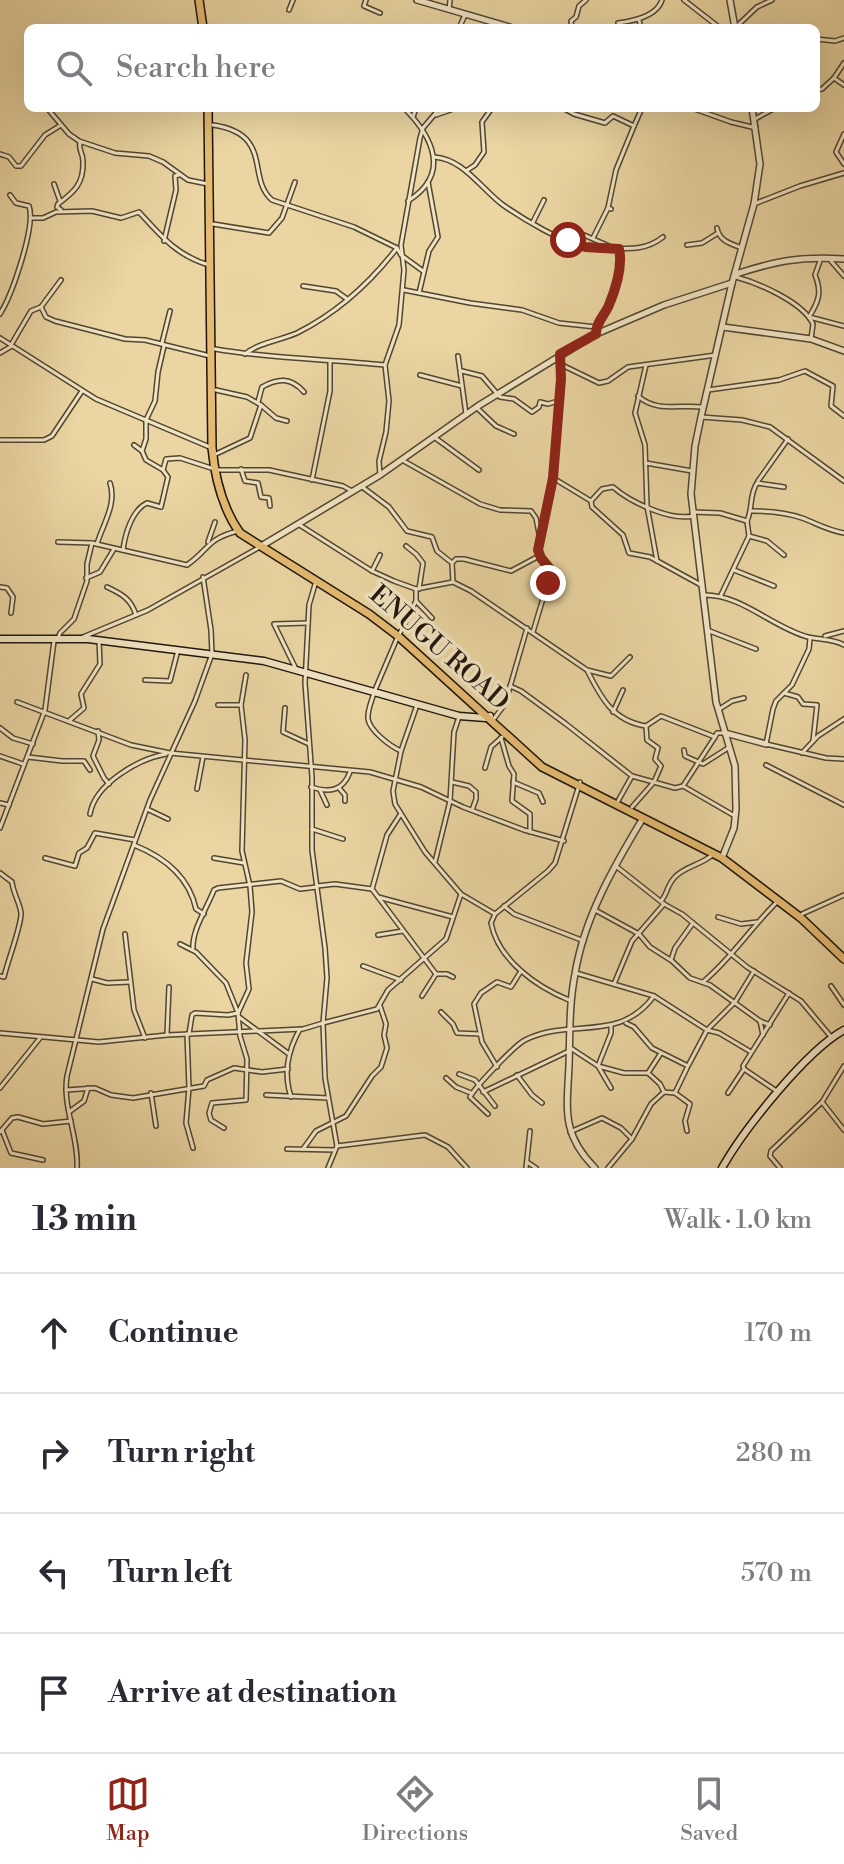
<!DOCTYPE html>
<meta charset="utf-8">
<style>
:root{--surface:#fff;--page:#f2f2f3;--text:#2b2b33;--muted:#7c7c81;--line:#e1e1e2;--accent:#8f2418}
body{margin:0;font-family:"Libre Bodoni",serif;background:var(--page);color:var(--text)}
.stop{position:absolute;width:24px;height:24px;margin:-18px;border:6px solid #8f2418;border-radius:50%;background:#fff}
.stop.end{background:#8f2418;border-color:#fff;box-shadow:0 2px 8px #0008}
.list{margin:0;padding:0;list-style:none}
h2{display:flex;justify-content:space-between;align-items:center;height:104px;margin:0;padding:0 32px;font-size:34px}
h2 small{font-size:26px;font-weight:400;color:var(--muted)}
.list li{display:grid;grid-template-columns:52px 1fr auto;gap:24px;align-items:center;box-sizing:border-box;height:120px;padding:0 32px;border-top:2px solid var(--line)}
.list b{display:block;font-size:30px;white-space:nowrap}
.list em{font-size:26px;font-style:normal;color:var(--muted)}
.icon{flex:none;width:44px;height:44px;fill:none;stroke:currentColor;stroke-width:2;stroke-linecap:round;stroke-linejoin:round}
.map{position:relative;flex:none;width:844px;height:1168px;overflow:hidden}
.search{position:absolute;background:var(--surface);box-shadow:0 8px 32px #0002;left:24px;right:24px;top:24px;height:88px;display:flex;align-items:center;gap:20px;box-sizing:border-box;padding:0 28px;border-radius:12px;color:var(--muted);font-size:30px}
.sheet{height:584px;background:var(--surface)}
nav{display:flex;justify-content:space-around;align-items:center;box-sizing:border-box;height:112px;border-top:2px solid var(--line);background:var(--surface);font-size:22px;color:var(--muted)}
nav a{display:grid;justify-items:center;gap:4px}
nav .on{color:var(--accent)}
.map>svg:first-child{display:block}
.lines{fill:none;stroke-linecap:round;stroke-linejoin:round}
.minor-casing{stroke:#514632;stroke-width:6}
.tertiary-casing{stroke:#514632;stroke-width:8}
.secondary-casing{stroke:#1e160c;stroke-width:9}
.primary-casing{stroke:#1e160c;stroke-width:10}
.minor{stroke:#f1e4c3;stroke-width:3}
.tertiary{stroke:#f1e4c3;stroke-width:5}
.secondary{stroke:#f1e4c3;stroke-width:6}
.primary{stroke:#e5ba72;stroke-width:7}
.route{stroke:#8f2418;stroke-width:10}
.labels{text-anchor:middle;stroke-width:7;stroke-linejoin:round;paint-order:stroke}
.street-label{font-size:26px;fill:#1e160c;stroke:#f1e4c3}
</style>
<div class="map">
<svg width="844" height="1168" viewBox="0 0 844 1168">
<rect width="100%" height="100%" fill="#ead5a3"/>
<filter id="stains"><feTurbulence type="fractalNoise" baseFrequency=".0025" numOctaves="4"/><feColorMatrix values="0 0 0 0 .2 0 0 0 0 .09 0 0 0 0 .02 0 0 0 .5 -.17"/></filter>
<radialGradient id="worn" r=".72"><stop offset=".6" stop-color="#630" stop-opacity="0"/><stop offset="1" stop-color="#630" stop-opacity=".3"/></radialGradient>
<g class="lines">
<defs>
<g id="minor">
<polyline points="366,0 364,6 380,13"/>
<polyline points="684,0 720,28"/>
<polyline points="289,10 293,0"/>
<polyline points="449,10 450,0"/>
<polyline points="639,20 641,28"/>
<path d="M618 23C634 21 657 16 662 0"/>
<polyline points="737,26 757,7 772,0"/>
<polyline points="459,28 465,15"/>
<polyline points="572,28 571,21 576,17 579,6 586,0"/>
<polyline points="816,39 835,41 844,38"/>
<polyline points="844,63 834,78 844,85"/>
<polyline points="816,90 822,89 834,78"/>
<polyline points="47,108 69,134 79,141 115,153 149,156 163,162 188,180 208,184"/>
<path d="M404 108C433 137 451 174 408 201"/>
<polyline points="563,108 574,114 605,123 613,116 634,126 642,108"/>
<polyline points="692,108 731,122 756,128"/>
<polyline points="436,115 456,108"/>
<polyline points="413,117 416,108"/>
<polyline points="755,119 775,108"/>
<path d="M213 125C274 134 246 178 272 200L354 227 397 248 401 255 423 271"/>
<polyline points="844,134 836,152 844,164"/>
<polyline points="0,154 9,157 16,166 21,166 45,135 61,125"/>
<path d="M434 157C464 159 481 189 503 205 523 219 563 243 586 247 594 248 602 247 611 248 630 249 647 250 663 237"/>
<polyline points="466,171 475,165 484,152 482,122 492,108"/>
<polyline points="54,184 60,201"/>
<polyline points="754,204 800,186 844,173"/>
<polyline points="608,208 616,170 634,126"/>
<path d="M61 210 57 207 58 204C74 192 84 184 83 161 83 152 78 151 80 142"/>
<path d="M32 218H43L56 212 92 211 121 218 139 212C160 235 177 256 209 265"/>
<polyline points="533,222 544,200"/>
<polyline points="213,224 269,233 282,218 295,182"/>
<path d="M717 228C719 241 731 244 742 248"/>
<polyline points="584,235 609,246"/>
<polyline points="593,238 608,208 611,209"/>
<polyline points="164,241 176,190 175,176 179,175"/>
<polyline points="687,245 702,243 718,233"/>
<path d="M821 258 815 275C822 292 819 301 809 317L844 326"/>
<polyline points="831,261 844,276"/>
<path d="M736 277C758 283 803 302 813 324L811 339"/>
<polyline points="303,286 336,291 347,299"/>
<polyline points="404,290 470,303 522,310 559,323 596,327"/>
<polyline points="419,293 429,251 438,237 428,182"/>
<polyline points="41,307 46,317 55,321 125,339 145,340 210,356"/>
<path d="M0 314C12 295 36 226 29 206L16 203 10 195"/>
<path d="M596 334C596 322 605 315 609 305 617 288 622 267 619 249"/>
<polyline points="0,338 96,399 212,448"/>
<polyline points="162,343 170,311"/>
<polyline points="11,345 31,311 41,307 61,280"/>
<path d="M215 349C272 359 328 359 385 365"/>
<polyline points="0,353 12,346"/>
<path d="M245 354C258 343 281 340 297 333 337 313 370 283 397 248"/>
<polyline points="458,356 466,414"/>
<polyline points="562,365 599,383 608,381 628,367 716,355"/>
<polyline points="646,365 635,413 645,445 647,506 657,561"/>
<polyline points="462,371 482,376 500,397 514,399 532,412 539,407 540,402 548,404 558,401"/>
<polyline points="420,375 462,386"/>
<polyline points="216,390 247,397 261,405 250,438 216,454"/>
<polyline points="708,390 779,380 805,371 833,386 831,406 844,416"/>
<path d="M638 396C657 413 679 404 702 407"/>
<path d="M258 402 262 387C278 378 291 377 304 392"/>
<polyline points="261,405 276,418 287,421"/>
<polyline points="476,407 496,426 514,434"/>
<polyline points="701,417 742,420 770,427 844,481"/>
<polyline points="434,437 479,470"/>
<polyline points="0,440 44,440 52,436 82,391"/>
<polyline points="134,445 142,451 146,460 163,470"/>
<polyline points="142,451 146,439 146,420 155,401 158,372 164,346"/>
<polyline points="402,460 480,504 500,510 531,511 536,518 540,539"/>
<polyline points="646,463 692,471"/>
<polyline points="241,469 245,481 258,483 261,497 269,498 270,506"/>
<polyline points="218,470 269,470 343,486 352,491"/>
<polyline points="380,475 379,461 386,432 389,401 385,365 399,325 404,270 401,245 420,138 423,128 440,108"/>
<polyline points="553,478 591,501 592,507 623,535 629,553 650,557 701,585"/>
<polyline points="312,480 330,391 330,362"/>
<polyline points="758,481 788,439"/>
<polyline points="361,486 389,507 407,531 432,537 437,551 452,563 453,582"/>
<path d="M591 501 602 489 613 487C630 502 670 521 693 516"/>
<path d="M752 511C769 511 785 512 802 518 818 524 827 530 844 533"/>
<polyline points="692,512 720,513 747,521 749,536 721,595"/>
<path d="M747 521C753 508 749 495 757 483L784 487"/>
<path d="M298 524 372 571 394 581 416 589 453 582 471 591 587 670C601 698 613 721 646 726L661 716 715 737 717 733H724"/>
<polyline points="749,536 767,541 784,555"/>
<path d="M58 542 92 543 187 565C210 549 206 539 238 531"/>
<polyline points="208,542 215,522"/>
<path d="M97 544C103 524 117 504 110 483"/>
<polyline points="406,546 416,554 423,563 419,589"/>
<path d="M123 550C125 534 132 510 147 503L161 507 168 477 163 470 166 459 180 458 214 469"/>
<polyline points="452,563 456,559 464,559 511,571 539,556"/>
<polyline points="734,570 774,586"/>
<polyline points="372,571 380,555"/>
<polyline points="86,578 100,572 114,549"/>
<polyline points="316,581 309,605 305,683 312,777 312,850 325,948 327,978 323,1023 377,1009 388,990 446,939 461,894"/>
<polyline points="0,587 7,588 13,597 11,613"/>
<path d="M107 587C122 594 131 599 136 615"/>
<path d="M703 595C742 594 771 627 808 637 820 640 832 638 844 645"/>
<polyline points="416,601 432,618"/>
<polyline points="707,630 756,649"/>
<polyline points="533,632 550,575 549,566 541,558 538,550 553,478 561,379 560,358"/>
<polyline points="400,633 416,601 416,589"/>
<polyline points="825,636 844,631"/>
<polyline points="83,637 148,610 258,548"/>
<polyline points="58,638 60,633 74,619 87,581 87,564 92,543"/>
<polyline points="810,638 809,649 792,685 776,701 773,709 766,744 826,758 844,759"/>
<polyline points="296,669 274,624 308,623"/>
<polyline points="587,670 611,676 630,657"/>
<polyline points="145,680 170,681 178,650"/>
<polyline points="510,686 521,691 566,724 632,776 675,788 683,786 733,815"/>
<polyline points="375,690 398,636"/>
<path d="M374 693C372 700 367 711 368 719 370 731 390 746 401 751"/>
<polyline points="784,693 798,697 803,704 817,705 813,741"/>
<polyline points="17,702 131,745 170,753 370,772 421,787 463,807 524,830 564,841"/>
<polyline points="218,705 241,705"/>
<polyline points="417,705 401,751 393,791 395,804 425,852 461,894 495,914"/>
<polyline points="285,708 283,732 309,744"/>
<polyline points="718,710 732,701 744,698"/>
<polyline points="613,712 623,690"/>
<polyline points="70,720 84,708 81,694 100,664 99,640"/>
<polyline points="493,720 505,704 527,628"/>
<polyline points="0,728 13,738 33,744"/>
<polyline points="98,731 99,740 93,756 104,778 109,784"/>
<polyline points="501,738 509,766 514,774 512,801 530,814 530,832"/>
<polyline points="684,750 685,756 703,764 728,748"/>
<polyline points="802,753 818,736 844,719"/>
<polyline points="0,756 23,764"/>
<polyline points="28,757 62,761 84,761 90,770"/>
<polyline points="766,765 844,805"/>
<polyline points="485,768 491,747 502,737"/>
<polyline points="452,782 469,786 476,792 476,799 472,810"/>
<polyline points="513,782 539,793 543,802"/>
<polyline points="683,786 715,737"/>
<path d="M311 787C330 793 343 791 350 772"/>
<polyline points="339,788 345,795 345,801"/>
<polyline points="197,789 203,757"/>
<polyline points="320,790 327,805"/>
<polyline points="618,801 632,776"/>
<polyline points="0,803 9,805"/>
<polyline points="632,807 654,782 661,766 655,759 658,748 647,740 646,726"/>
<polyline points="147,809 168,819"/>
<path d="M90 814C95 784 138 759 166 754"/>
<polyline points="0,828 45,710 54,641"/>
<polyline points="312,829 343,839"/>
<path d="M134 845C164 857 189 877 196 909L204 914"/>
<polyline points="45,858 75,866 79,853 87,848 95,833 135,840"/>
<polyline points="214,858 244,863"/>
<polyline points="435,862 450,801 454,732 459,717"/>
<polyline points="617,867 664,904 682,914 747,967 801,1001 832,1038"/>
<path d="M0 873 12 882C13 893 20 903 21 913 22 924 7 963 4 977L0 976"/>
<polyline points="317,886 335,884 372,889 378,897 453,917"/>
<polyline points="372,889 387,835 400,815"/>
<polyline points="378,897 436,974 422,996"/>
<path d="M662 900C668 892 667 885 675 877 684 867 700 865 711 856"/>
<polyline points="504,906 514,914 584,941"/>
<polyline points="595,910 639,934 650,947 672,961 690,978 710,985 760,1021 770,1025"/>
<polyline points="802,914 844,895"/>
<polyline points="718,917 741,924 757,922"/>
<polyline points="125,934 134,1010 145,1038"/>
<polyline points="378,935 403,931"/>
<polyline points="180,944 196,952 226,983 238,1013 240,1036 247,1059 246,1100 212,1103 209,1113 211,1120 224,1128"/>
<path d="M193 948C192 930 207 908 214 890L218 888 281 881 300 889 317 887"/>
<polyline points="671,960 675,948 693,923"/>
<polyline points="363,966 401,980"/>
<polyline points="576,973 654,996 707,1030 735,1002 754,971"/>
<polyline points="436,974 447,974 453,977"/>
<polyline points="92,979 107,983 130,982"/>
<path d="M703 982C732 958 751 927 778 901"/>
<polyline points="614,984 632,941 664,904"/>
<polyline points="831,986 844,1005"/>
<path d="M569 1000C537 987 498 960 491 923L495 914 548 871 555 863 580 782"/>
<polyline points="441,1012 453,1024 457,1033 480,1034"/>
<polyline points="238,1013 249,989 246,963 252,912 250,886 242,851 245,740 241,705 246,675"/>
<polyline points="239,1017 289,1054"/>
<polyline points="760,1021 763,1035"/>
<polyline points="626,1023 634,1027 652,1048 688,1066 707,1030 719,1033 751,1052"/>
<polyline points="0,1033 99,1042 167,1035 303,1029 323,1023 325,1078 337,1146 328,1168"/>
<polyline points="187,1034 189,1088 186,1123 193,1148"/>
<polyline points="189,1034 192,1015 195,1013 228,1015 238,1013"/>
<polyline points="167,1035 169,987"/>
<polyline points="569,1047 598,1066 624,1073 648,1073 661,1053"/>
<polyline points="497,1067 482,1042 474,1004 481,993 497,982 511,987 521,971"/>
<polyline points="648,1073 660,1084 664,1092 675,1093 687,1068"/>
<polyline points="459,1074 475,1080 495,1106"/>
<polyline points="517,1075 532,1095 542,1103"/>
<polyline points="446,1078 456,1087 471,1093"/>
<polyline points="0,1088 40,1038"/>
<polyline points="611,1088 598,1066 611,1033 611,1026"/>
<polyline points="66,1090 95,1088 111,1095 133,1098 204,1086 207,1080 234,1068 262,1072 288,1069"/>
<polyline points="775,1090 744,1069 743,1066 789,993"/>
<polyline points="483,1092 569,1051"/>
<polyline points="151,1093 156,1126"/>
<polyline points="675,1093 690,1104 685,1121 687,1131"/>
<polyline points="728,1093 744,1069"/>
<polyline points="266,1095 328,1098"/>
<path d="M291 1097C283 1073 288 1050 300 1029"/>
<polyline points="822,1102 844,1130"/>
<polyline points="69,1112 84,1101 88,1088"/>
<path d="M488 1114 470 1097C475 1087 515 1045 525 1040 570 1017 619 1044 654 996"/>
<polyline points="2,1130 11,1153 43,1160"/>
<polyline points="0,1132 12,1118 18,1117 43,1124 71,1121"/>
<polyline points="570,1132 602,1118 621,1128 632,1139"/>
<polyline points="337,1146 425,1135 448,1147 467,1168"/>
<polyline points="287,1149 335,1150"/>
<polyline points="303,1149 316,1131 346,1116 372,1076 381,1067 387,1048 384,1035 386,1024 380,1006"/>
<polyline points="527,1162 536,1168"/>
<path d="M77 1168C79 1137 62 1107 67 1076L103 929 150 800 195 701 212 654 211 630 203 577"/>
<polyline points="526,1168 530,1131"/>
<polyline points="608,1168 632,1139 651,1104 664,1092"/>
<polyline points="780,1168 770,1156 771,1151 822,1102 844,1066"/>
</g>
<g id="tertiary">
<polyline points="417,0 513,28"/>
<polyline points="730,0 735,28"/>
<path d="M736 274C776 261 801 256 844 259"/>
<polyline points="723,327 811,339 844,351"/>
<polyline points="263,545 380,475 478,406 596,334 664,305 732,283"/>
<polyline points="725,733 766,744"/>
<polyline points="722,858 734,828 736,809 735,766 716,702 691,494 695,446 701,417 732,283 754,204 760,164 752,108"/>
<path d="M595 1168C561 1134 567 1109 569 1066 570 1035 569 1004 575 974 584 918 614 866 643 818"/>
</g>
<g id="secondary">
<polyline points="0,639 88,639 264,661 459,716 486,718 490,716"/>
<path d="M722 1168C744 1129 806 1051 844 1030"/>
</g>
<g id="primary">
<polyline points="199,0 203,28"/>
<path d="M208 108 212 448C215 478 222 508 240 533L369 614 398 636 542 767 722 858 801 918 844 959"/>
</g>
</defs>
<!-- minor casing -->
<use href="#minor" class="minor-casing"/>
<!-- tertiary casing -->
<use href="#tertiary" class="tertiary-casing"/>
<!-- secondary casing -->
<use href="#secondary" class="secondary-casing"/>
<!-- primary casing -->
<use href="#primary" class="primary-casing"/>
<!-- minor -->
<use href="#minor" class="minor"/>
<!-- tertiary -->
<use href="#tertiary" class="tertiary"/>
<!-- secondary -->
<use href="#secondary" class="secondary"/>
<!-- primary -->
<use href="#primary" class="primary"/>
</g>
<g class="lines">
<!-- route -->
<path class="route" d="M548 583 550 569 541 558 538 550 553 478 561 379 560 354 596 334C596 322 605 315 609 305 616 288 623 267 619 249L585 247 568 240"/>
</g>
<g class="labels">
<!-- street labels -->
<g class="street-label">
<text transform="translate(440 647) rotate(41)" y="9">ENUGU ROAD</text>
</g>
</g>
<rect width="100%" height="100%" filter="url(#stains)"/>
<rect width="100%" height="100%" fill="url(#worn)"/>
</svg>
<div class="stop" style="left:568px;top:240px"></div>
<div class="stop end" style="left:548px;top:583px"></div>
<div class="search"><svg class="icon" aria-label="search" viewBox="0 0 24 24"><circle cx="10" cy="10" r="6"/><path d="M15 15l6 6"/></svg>Search here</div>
</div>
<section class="sheet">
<h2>13 min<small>Walk · 1.0 km</small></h2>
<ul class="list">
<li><svg class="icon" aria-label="ahead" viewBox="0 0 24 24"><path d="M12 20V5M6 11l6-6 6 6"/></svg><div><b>Continue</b></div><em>170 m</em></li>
<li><svg class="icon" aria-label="right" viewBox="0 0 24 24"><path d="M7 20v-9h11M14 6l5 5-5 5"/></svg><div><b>Turn right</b></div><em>280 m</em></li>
<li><svg class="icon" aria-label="left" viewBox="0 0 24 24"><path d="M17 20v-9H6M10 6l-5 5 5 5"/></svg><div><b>Turn left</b></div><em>570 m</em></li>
<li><svg class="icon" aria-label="arrive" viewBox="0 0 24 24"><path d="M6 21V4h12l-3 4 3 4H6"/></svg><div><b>Arrive at destination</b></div></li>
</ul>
</section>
<nav>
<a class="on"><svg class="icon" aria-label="map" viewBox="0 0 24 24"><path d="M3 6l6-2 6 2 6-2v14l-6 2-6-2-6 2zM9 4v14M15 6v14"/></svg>Map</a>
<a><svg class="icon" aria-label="directions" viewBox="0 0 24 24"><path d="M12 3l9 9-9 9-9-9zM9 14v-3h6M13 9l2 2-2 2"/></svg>Directions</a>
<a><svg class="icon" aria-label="saved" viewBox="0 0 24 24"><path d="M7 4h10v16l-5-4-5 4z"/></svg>Saved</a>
</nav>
